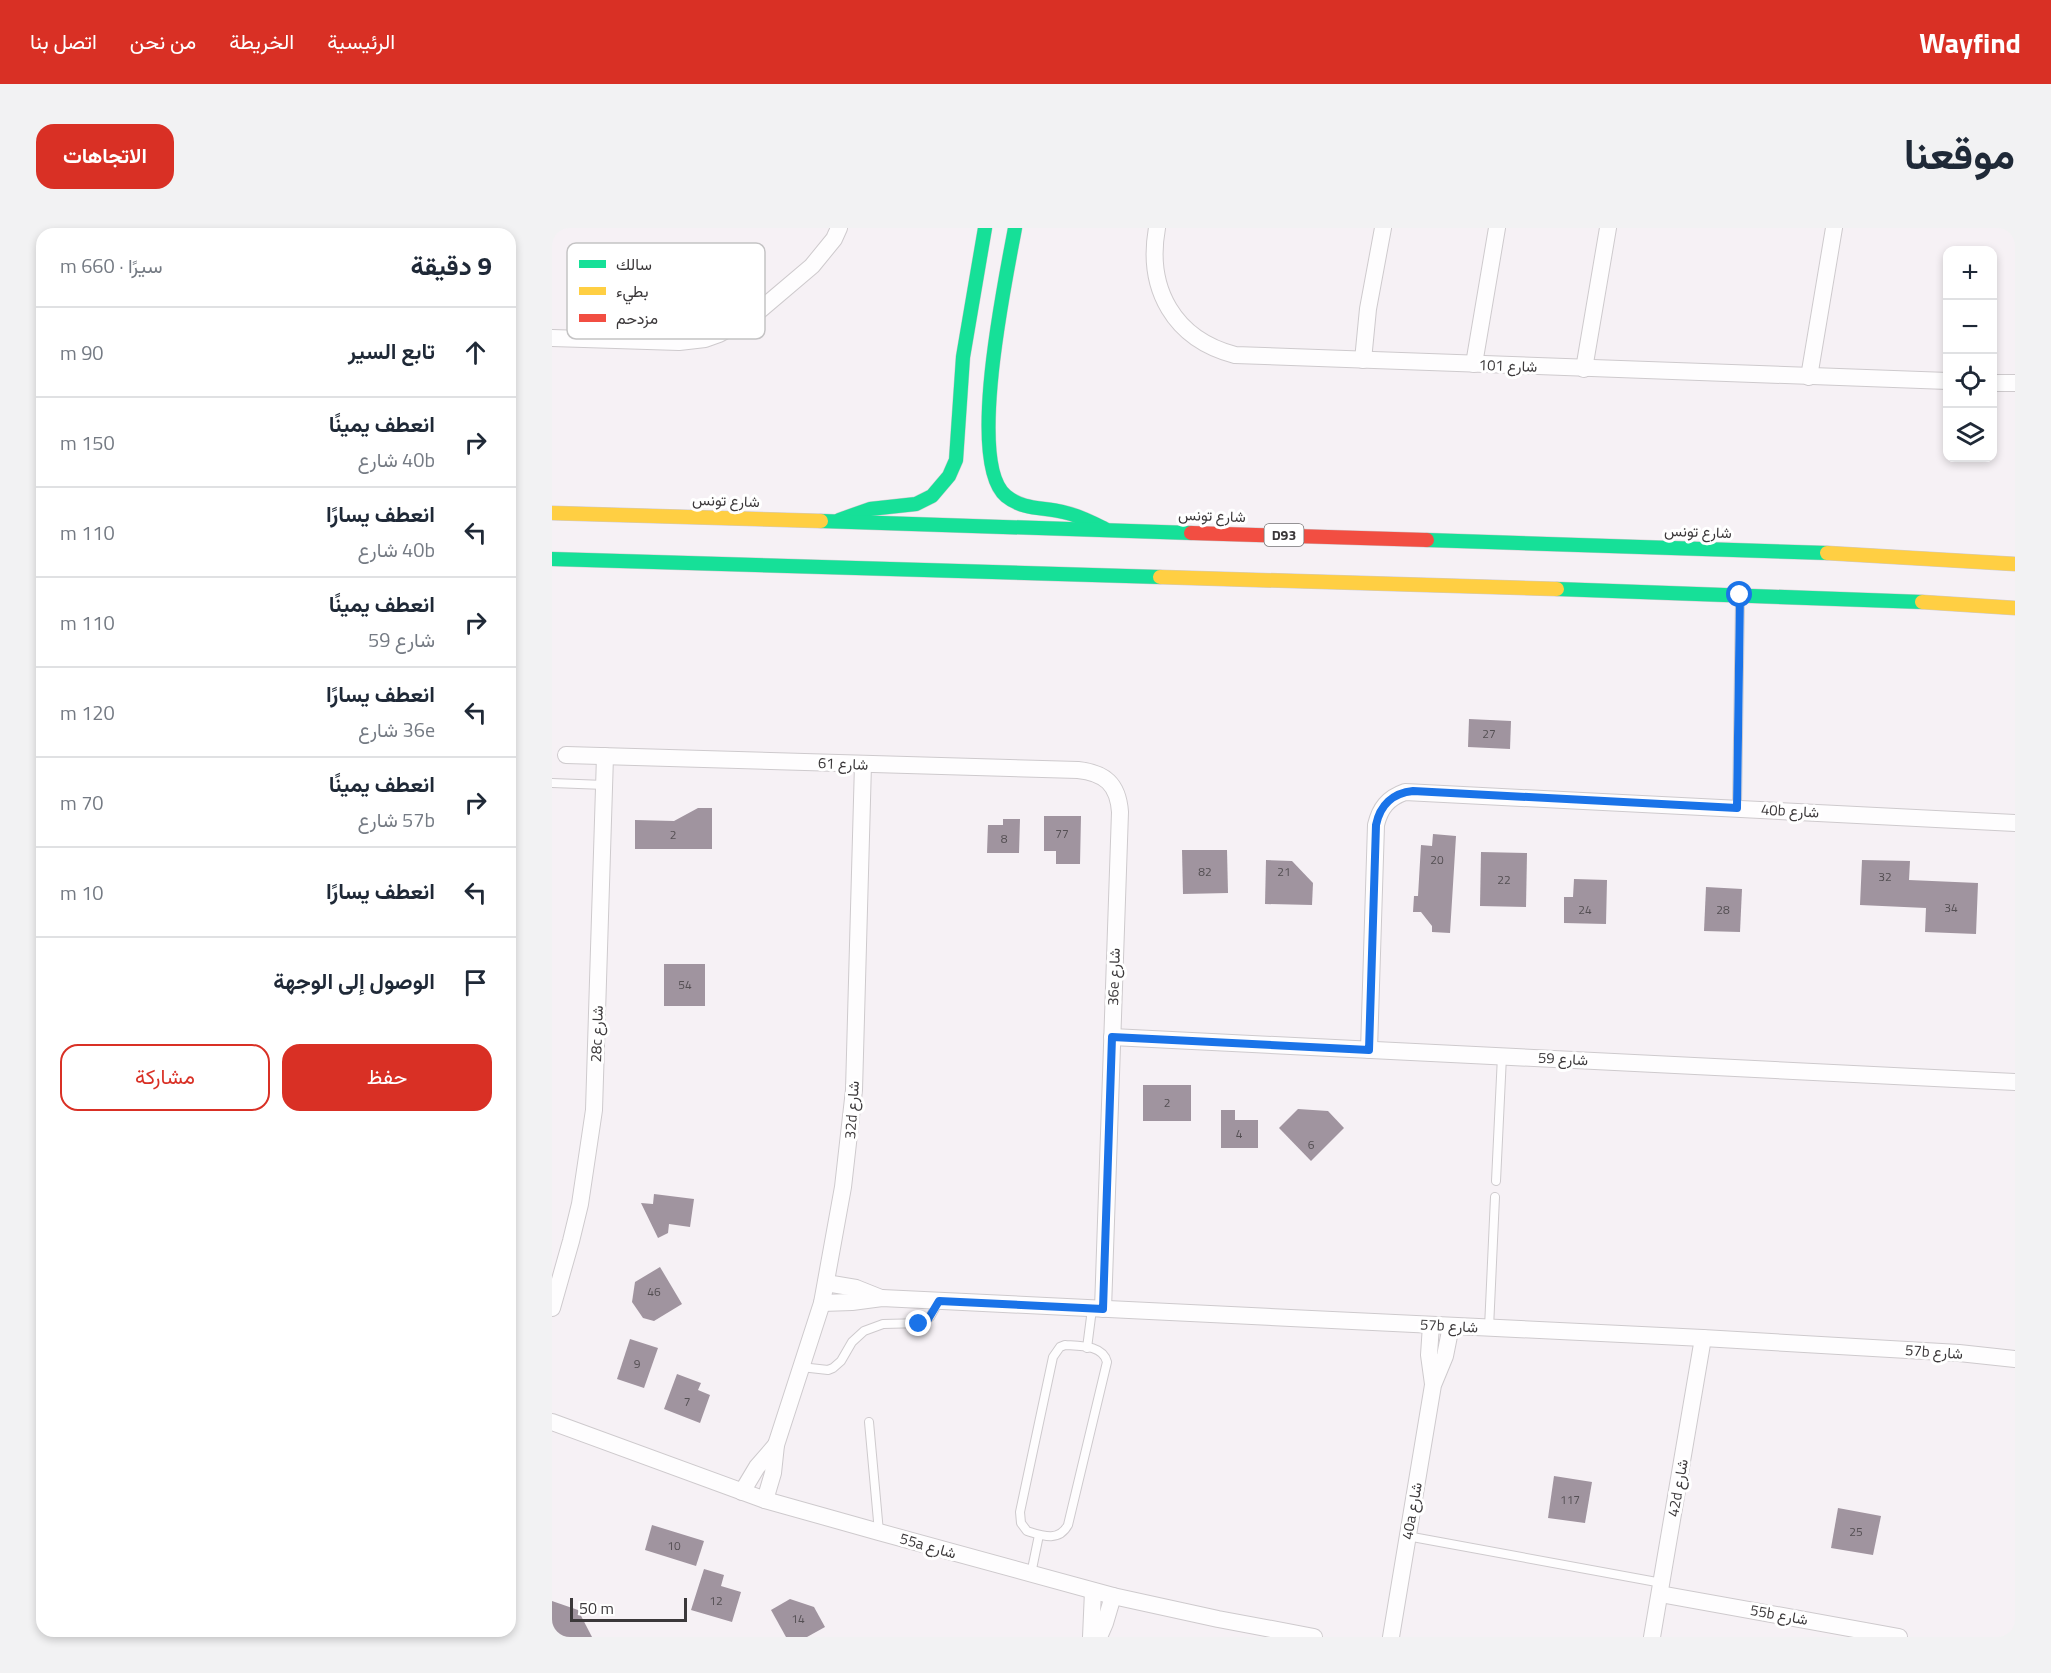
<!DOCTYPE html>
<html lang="ar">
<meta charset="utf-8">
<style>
:root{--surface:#fff;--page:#f2f2f3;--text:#1f2937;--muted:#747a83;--line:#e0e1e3;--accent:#d93025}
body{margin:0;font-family:"Titillium Web",Vazirmatn,sans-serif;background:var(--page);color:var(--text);direction:rtl}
.controls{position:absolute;right:18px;top:18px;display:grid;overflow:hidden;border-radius:12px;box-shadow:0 3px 9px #0003}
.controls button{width:54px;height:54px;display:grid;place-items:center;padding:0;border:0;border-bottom:2px solid var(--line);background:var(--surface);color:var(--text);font:30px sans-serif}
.scale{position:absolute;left:18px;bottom:15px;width:117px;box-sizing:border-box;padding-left:6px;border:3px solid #3b383a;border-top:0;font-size:16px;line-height:21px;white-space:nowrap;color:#3b383a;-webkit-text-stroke:4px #fff;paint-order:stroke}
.stop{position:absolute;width:18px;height:18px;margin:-14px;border:4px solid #1a73e8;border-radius:50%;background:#fff}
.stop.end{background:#1a73e8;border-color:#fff;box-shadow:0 2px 6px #0008}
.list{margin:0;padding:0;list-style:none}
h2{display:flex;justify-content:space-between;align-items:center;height:78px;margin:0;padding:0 24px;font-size:26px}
h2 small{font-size:20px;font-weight:400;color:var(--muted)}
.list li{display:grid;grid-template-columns:39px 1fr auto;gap:18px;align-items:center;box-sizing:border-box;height:90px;padding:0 24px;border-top:2px solid var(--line)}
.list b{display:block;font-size:22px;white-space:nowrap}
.list p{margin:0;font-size:20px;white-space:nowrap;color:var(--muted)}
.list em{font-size:20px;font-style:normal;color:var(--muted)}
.actions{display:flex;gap:12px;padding:18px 24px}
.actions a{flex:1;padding:14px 0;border:2px solid var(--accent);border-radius:18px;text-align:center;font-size:21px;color:var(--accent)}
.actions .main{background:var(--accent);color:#fff}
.icon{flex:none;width:33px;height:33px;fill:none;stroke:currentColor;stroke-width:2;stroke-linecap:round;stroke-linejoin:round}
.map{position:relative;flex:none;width:1463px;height:1409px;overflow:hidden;direction:ltr;border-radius:18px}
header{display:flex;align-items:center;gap:36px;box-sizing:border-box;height:84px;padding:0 30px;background:var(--accent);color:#fff}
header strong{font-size:28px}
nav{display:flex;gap:33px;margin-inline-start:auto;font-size:21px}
.intro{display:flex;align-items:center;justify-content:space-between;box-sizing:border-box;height:144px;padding:0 36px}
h1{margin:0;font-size:42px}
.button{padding:15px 27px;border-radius:18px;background:var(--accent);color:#fff;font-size:21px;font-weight:700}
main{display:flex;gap:36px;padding:0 36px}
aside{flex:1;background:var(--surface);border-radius:18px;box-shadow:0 3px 9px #0003}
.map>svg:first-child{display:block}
.building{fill:#a0949f}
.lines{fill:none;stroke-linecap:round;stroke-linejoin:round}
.lane-casing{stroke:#cecacd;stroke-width:10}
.street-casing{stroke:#cecacd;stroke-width:18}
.fast-casing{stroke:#cecacd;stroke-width:15}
.slow-casing{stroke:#cecacd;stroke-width:15}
.jam-casing{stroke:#cecacd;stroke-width:15}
.lane{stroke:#fefdfe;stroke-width:8}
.street{stroke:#fefdfe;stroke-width:16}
.fast{stroke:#16e098;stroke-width:14}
.slow{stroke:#ffcf43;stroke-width:14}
.jam{stroke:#f24e42;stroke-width:14}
.route{stroke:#1a73e8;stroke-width:8}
.labels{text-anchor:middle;stroke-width:6;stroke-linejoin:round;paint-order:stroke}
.number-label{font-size:12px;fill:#544f53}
.shield{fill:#fff;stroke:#767475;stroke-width:1.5}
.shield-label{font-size:14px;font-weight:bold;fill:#3b383a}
.street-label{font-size:15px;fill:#3b383a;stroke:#fff}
.key{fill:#fff;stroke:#c4c3c4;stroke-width:1.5}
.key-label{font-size:16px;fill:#3b383a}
</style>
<header>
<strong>Wayfind</strong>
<nav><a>الرئيسية</a><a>الخريطة</a><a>من نحن</a><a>اتصل بنا</a></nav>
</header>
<div class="intro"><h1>موقعنا</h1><a class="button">الاتجاهات</a></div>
<main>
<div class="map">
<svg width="1463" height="1409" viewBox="0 0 1463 1409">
<rect width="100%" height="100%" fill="#f6f1f5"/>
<!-- building -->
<g class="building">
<polygon points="917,491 959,493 958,521 916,519"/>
<polygon points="146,580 160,580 160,621 83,621 83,592 122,593"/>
<polygon points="492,588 529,588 528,636 504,636 504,623 492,623"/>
<polygon points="451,591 468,591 467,625 435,625 436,597 451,597"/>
<polygon points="881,606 904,608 898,705 880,704 880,698 869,684 861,684 862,668 866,668 869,617 880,618"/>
<polygon points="630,622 675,622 676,665 631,666"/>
<polygon points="929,624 975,625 974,679 928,678"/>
<polygon points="714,632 740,633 761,655 760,677 713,676"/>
<polygon points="1310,632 1358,633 1357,652 1426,655 1424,706 1373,704 1374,680 1308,677"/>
<polygon points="1022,651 1055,652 1054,696 1012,695 1012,669 1021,669"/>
<polygon points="1154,659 1190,661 1188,704 1152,703"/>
<rect x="112" y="736" width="41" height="42"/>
<rect x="591" y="857" width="48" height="36"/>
<polygon points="746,881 776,883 792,900 759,933 727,900"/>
<polygon points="669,882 683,882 683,892 706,892 706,920 669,920"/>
<polygon points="102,966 142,971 138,999 117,996 116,1005 106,1010 89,975 101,976"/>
<polygon points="108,1039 130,1076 102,1093 91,1090 80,1074 83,1054"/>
<polygon points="78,1111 106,1120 92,1160 65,1151"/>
<polygon points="125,1146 149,1155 146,1162 158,1167 148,1195 112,1181"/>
<polygon points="1002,1248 1040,1254 1033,1295 996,1290"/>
<polygon points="1286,1280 1329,1288 1321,1327 1279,1320"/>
<polygon points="100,1297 152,1313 144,1338 93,1322"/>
<polygon points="152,1341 172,1347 169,1358 189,1364 180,1394 139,1382"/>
<polygon points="238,1371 262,1379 273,1399 255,1409 234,1409 219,1382"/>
<polygon points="0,1373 26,1382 40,1409 0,1409"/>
</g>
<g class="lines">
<defs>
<g id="lane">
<polyline points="0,555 53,557"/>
<polyline points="1185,580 1188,370"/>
<polyline points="944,953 950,828"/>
<polyline points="937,1100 943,969"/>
<path d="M513 1117C528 1118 551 1117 555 1134L516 1297C507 1314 491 1308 475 1303L469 1295 468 1284 501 1129 508 1119Z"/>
<polyline points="535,1120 540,1081"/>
<polyline points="249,1139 276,1142 281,1140 289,1133 300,1114 312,1103 331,1096 371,1095 378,1089 387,1073"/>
<polyline points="317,1194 327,1304"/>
<polyline points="855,1308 1110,1355"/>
<polyline points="479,1346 487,1307"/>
</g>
<g id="street">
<path d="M605 0C594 61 622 111 683 127L1396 153"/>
<polyline points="0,110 127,114 153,111 167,106 201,88 260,38 282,11 287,0"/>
<polyline points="811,132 816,81 831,0"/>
<polyline points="922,136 945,0"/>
<polyline points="1032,141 1056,0"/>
<polyline points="1257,149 1282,0"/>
<polyline points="1440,155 1463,155"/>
<path d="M14 527 526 542C553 545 566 556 568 584L551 1081"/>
<polyline points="560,809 1463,854"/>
<path d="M817 822 824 597C828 580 836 570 853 564L1463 595"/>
<polyline points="274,1055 304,1060 329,1070"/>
<polyline points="270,1075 300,1074 330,1070 1151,1110 1407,1125 1463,1131"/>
<polyline points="0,1080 19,1013 28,976 42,882 53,528"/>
<polyline points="879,1097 877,1127 881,1156"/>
<polyline points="0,1194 213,1272 327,1304 561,1368 666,1391 762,1409"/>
<polyline points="190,1264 205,1239 224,1217"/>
<polyline points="213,1272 221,1245 224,1217 270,1075 291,959 302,862 311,536"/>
<polyline points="1108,1366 1347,1409"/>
<polyline points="539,1409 541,1363"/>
<polyline points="547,1409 553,1395 561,1368"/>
<polyline points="839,1409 881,1157 893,1128 899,1098"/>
<polyline points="1100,1409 1151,1110"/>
</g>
<g id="fast">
<path d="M463 0C454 50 414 235 454 268 471 282 491 279 511 284 526 287 539 294 553 301"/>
<polyline points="287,292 318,281 364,276 380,268 397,248 404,232 411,129 433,0"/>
<polyline points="269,293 639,305"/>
<polyline points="875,312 1275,325"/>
<polyline points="0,331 608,349"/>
<polyline points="1005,361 1370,374"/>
</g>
<g id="slow">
<polyline points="0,285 269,293"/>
<polyline points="1275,325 1463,336"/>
<polyline points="608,349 1005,361"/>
<polyline points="1370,374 1463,380"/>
</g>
<polyline id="jam" points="639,305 875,312"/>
</defs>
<!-- lane casing -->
<use href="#lane" class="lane-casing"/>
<!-- street casing -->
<use href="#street" class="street-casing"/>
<!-- fast casing -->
<use href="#fast" class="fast-casing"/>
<!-- slow casing -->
<use href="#slow" class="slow-casing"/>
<!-- jam casing -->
<use href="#jam" class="jam-casing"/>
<!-- lane -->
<use href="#lane" class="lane"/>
<!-- street -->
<use href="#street" class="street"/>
<!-- fast -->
<use href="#fast" class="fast"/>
<!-- slow -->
<use href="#slow" class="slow"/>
<!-- jam -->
<use href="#jam" class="jam"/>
</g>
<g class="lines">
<!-- route -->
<path class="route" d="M367 1096 375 1093 387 1073 551 1081 560 809 817 822 824 597C828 577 841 565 861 563L1185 580 1188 367"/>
</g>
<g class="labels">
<!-- number labels -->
<g class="number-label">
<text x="937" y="510">27</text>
<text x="510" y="610">77</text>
<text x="121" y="611">2</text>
<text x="452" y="615">8</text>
<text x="885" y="636">20</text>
<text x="653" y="648">82</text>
<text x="732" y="648">21</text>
<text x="1333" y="653">32</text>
<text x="952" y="656">22</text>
<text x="1399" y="684">34</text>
<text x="1033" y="686">24</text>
<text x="1171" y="686">28</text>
<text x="133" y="761">54</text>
<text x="615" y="879">2</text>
<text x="687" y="910">4</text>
<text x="759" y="921">6</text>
<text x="102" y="1068">46</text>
<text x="85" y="1140">9</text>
<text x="135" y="1178">7</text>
<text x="1018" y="1276">117</text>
<text x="1304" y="1308">25</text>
<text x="122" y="1322">10</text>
<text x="164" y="1377">12</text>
<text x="246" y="1395">14</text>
</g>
<!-- shield labels -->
<rect class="shield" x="712.5" y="296" width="39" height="22" rx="4.5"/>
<g class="shield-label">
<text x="732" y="312">D93</text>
</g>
<!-- street labels -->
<g class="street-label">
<text transform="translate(956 138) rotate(2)" y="5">شارع 101</text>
<text transform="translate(174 273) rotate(2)" y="5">شارع تونس</text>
<text transform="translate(660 288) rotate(2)" y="5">شارع تونس</text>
<text transform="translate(1146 304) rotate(2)" y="5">شارع تونس</text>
<text transform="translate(291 536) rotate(2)" y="5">شارع 61</text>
<text transform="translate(1238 583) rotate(3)" y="5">40b شارع</text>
<text transform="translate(562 749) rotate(-88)" y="5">36e شارع</text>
<text transform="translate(45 806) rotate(-88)" y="5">28c شارع</text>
<text transform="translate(1011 831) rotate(3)" y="5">شارع 59</text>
<text transform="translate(300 882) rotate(-86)" y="5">32d شارع</text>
<text transform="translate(897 1098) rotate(3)" y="5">57b شارع</text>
<text transform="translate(1382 1124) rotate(4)" y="5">57b شارع</text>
<text transform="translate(1126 1260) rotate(-80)" y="5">42d شارع</text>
<text transform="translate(860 1283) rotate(-80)" y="5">40a شارع</text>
<text transform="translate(376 1318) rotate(16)" y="5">55a شارع</text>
<text transform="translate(1227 1387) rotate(10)" y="5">55b شارع</text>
</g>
</g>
<!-- legend -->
<rect x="15" y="15" width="198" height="96" rx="9" class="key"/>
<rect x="27" y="32" width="27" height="8" fill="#16e098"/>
<rect x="27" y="59" width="27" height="8" fill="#ffcf43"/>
<rect x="27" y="86" width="27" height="8" fill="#f24e42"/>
<g class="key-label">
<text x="64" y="42">سالك</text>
<text x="64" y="69">بطيء</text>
<text x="64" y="96">مزدحم</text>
</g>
</svg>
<div class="controls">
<button>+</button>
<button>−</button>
<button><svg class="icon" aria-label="locate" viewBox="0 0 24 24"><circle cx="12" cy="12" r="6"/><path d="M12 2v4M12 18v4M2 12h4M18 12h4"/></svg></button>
<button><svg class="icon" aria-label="layers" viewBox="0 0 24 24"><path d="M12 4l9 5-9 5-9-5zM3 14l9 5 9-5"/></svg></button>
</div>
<div class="scale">50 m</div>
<div class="stop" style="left:1188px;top:367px"></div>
<div class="stop end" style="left:367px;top:1096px"></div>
</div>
<aside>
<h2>9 دقيقة<small>سيرًا · 660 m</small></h2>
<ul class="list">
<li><svg class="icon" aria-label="ahead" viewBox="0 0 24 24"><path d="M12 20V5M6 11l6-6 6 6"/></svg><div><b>تابع السير</b></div><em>90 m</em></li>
<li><svg class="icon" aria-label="right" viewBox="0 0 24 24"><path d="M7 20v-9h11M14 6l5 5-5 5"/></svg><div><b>انعطف يمينًا</b><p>40b شارع</p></div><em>150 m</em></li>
<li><svg class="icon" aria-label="left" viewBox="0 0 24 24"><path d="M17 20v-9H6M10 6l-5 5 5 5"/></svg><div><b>انعطف يسارًا</b><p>40b شارع</p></div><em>110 m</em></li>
<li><svg class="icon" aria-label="right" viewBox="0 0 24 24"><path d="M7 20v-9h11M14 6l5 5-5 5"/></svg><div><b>انعطف يمينًا</b><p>شارع 59</p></div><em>110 m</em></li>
<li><svg class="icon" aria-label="left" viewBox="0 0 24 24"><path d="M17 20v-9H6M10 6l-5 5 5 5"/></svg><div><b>انعطف يسارًا</b><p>36e شارع</p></div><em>120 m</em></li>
<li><svg class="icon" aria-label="right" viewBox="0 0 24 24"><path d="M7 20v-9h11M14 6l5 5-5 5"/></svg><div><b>انعطف يمينًا</b><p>57b شارع</p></div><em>70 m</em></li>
<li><svg class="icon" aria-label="left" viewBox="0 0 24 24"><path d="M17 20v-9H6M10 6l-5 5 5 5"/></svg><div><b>انعطف يسارًا</b></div><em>10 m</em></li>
<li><svg class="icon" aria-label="arrive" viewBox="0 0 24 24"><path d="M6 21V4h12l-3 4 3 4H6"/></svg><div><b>الوصول إلى الوجهة</b></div></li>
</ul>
<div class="actions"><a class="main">حفظ</a><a>مشاركة</a></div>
</aside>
</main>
